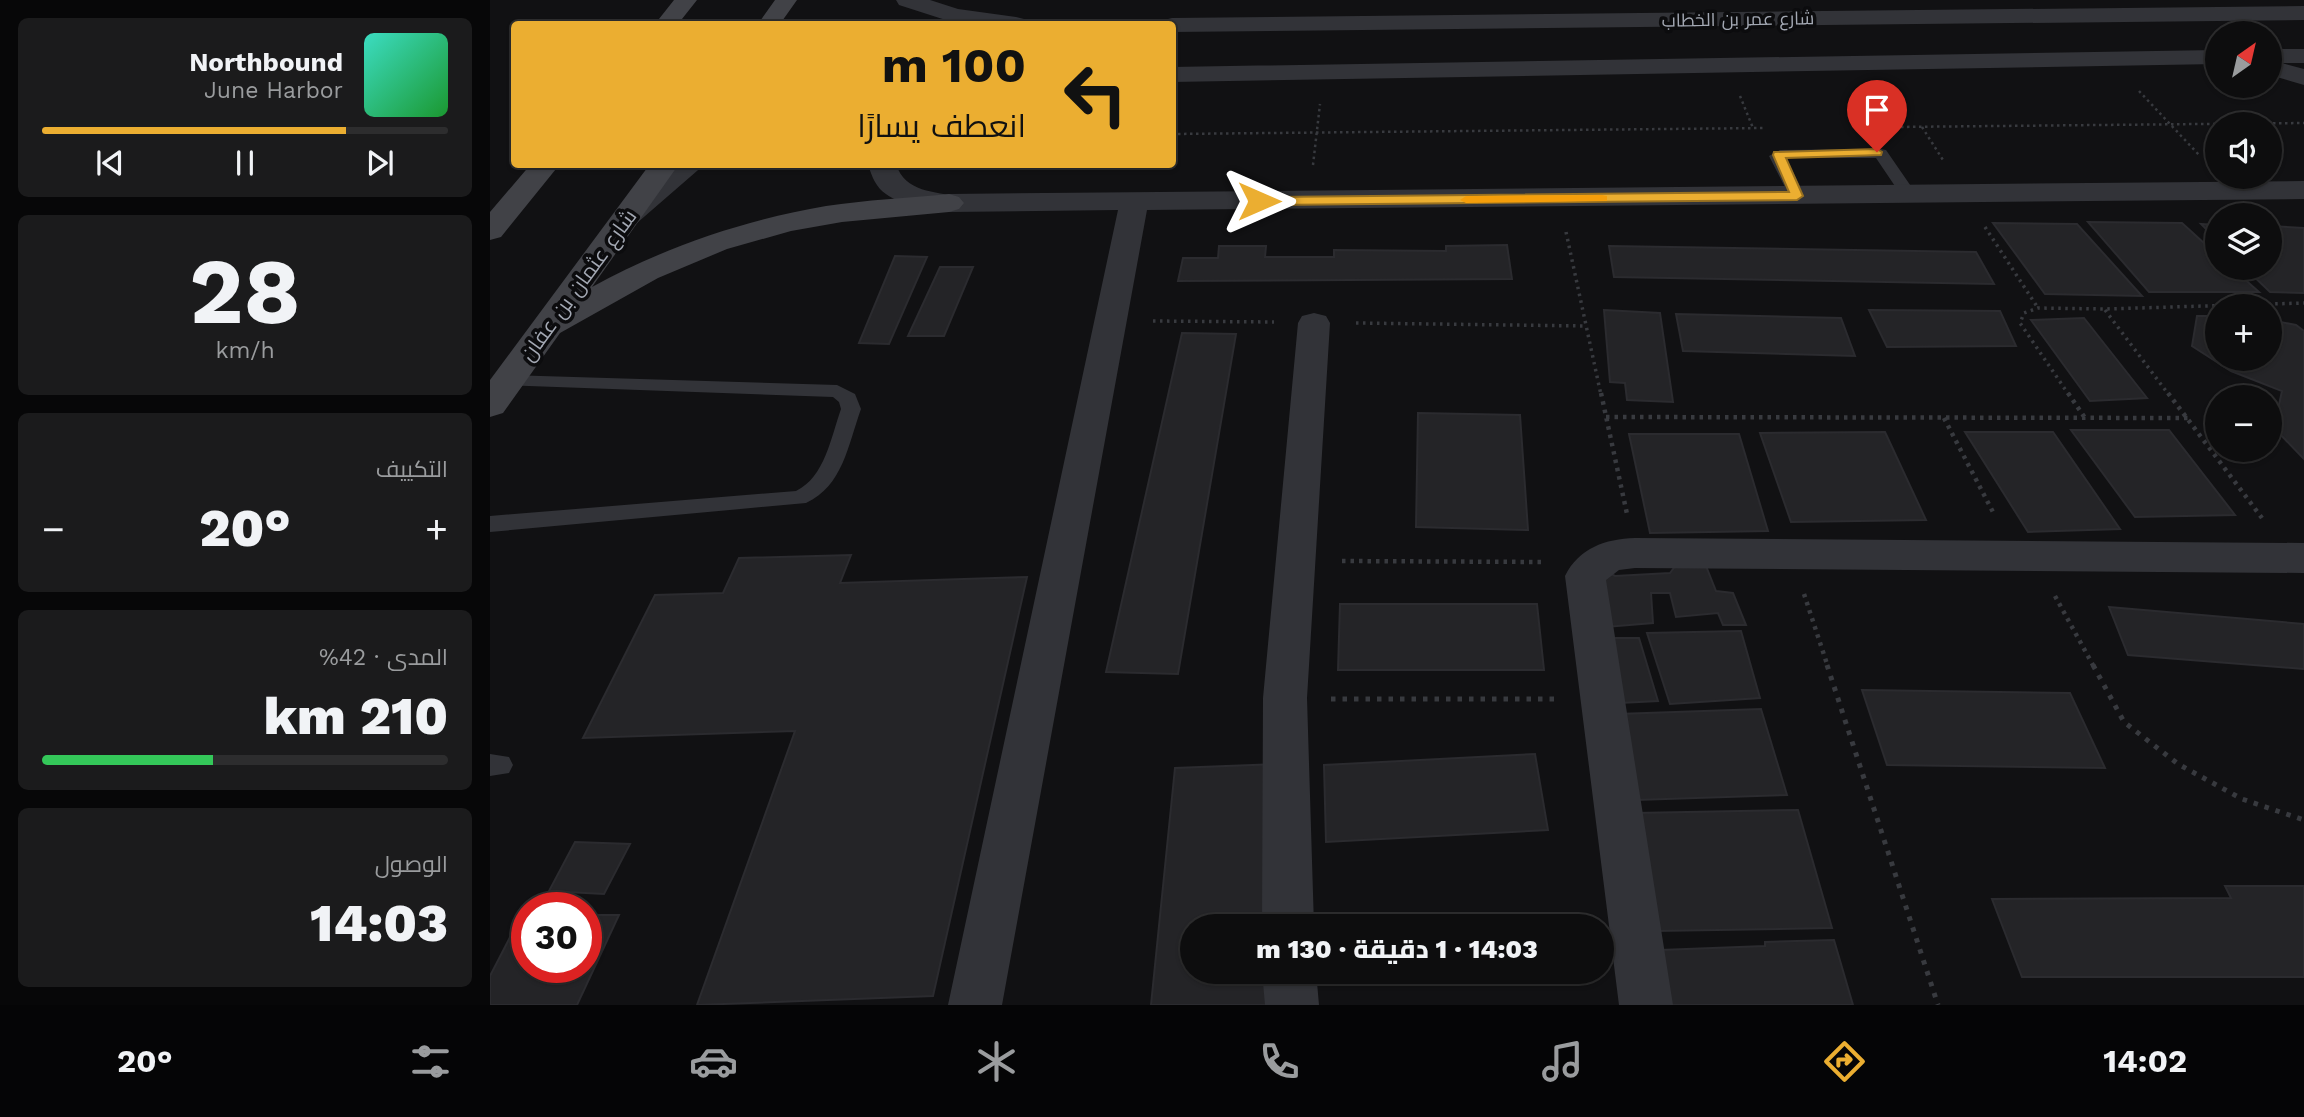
<!DOCTYPE html>
<html lang="ar">
<head>
<meta charset="utf-8">
<style>
	body { margin:0; font-family:"Work Sans",Cairo,sans-serif; background:#1b1b1c; color:#f1f3f6; direction:rtl; height:100vh; display:flex; flex-direction:column; font-size:26px; white-space:nowrap }
	* { box-sizing:border-box; margin:0 }
	p { font-size:23px; color:#9a9c9e }
	.icon { flex:none; width:38px; height:38px; fill:none; stroke:currentColor; stroke-width:2; stroke-linecap:round; stroke-linejoin:round }
	.map { position:relative; flex:1; overflow:hidden; direction:ltr }
	.drawer { display:flex; flex-direction:column; gap:18px; padding:18px; background:#070708; width:490px }
	.drawer>* { flex:none }
	.guide { position:absolute; left:21px; top:21px; width:665px; height:147px; border-radius:7px; box-shadow:0 2px 5px #0004,0 0 0 2px #2d2d2e; direction:rtl; background:#ebae31; color:#111; overflow:hidden }
	.needle { width:46px; rotate:34deg }
	.controls { position:absolute; left:1715px; top:21px; display:grid; gap:14px }
	.controls a { display:grid; place-items:center; width:77px; height:77px; border-radius:50%; background:#0d0d0e; box-shadow:0 2px 5px #0004,0 0 0 2px #2d2d2e; font-size:35px }
	.speed { position:absolute; left:21px; top:892px; display:flex; gap:14px; font-size:35px; font-weight:700; text-align:center }
	.speed>* { display:grid; place-content:center; width:91px; height:91px; border-radius:50%; background:#0d0d0e; box-shadow:0 2px 5px #0004,0 0 0 2px #2d2d2e; line-height:1 }
	.speed .limit { border:10px solid #d22; background:#fff; color:#111 }
	.pin { position:absolute; display:grid; place-items:center; width:60px; height:60px; color:#fff; margin:-72px -30px; border-radius:50% 50% 50% 0; rotate:-45deg; box-shadow:0 0 7px #0007 }
	.pin .icon { rotate:45deg }
	.me { position:absolute; width:77px; margin:-38px; rotate:90deg; stroke-linejoin:round; filter:drop-shadow(0 0 5px #0008) }
	.turn { display:flex; align-items:center; gap:24px; height:147px; padding:0 35px; font-size:32px }
	.turn .icon { width:91px; height:91px; stroke-width:2.5 }
	.turn b { display:block; font-size:49px; line-height:60px }
	.big { font-size:52px; font-weight:800; line-height:1.1 }
	.drawer .tile { flex:1; display:flex; flex-direction:column; justify-content:center; gap:10px; min-width:0; padding:0 24px; border-radius:10px; background:#1b1b1c }
	.drawer .dial { align-items:center; gap:0 }
	.dial b { font-size:91px; line-height:1 }
	.song { display:flex; align-items:center; gap:21px }
	.cover { width:84px; height:84px; border-radius:10px; background:linear-gradient(135deg,hsl(170 70% 55%),hsl(130 70% 35%)) }
	.played { height:7px; border-radius:4px; background:linear-gradient(90deg,#ebae31 75%,#2d2d2e 75%) }
	.keys { display:flex; justify-content:space-around; direction:ltr }
	.heat { display:flex; justify-content:space-between; align-items:center; font-size:38px; direction:ltr }
	.charge { height:10px; border-radius:5px; background:linear-gradient(90deg,#34c759 42%,#2d2d2e 0) }
	.trip { position:absolute; left:690px; top:914px; width:434px; height:70px; border-radius:35px; background:#0d0d0e; box-shadow:0 2px 5px #0004,0 0 0 2px #2d2d2e; font-weight:800; line-height:70px; text-align:center; direction:rtl }
	.tabs { display:flex; height:112px; justify-content:space-around; align-items:center; background:#050506; color:#9a9c9e }
	.tabs .icon { width:49px; height:49px }
	.tabs .current { color:#ebae31 }
	.tabs b { font-size:32px; color:#f1f3f6 }
	main { display:flex; flex:1; min-height:0 }
	.map>svg:first-child { display:block }
</style>
</head>
<body>
<main>
<div class="map">
<svg width="1814" height="1005" viewBox="0 0 1814 1005">
	<rect width="100%" height="100%" fill="#111113"/>
	<!-- building -->
	<path fill="#242427" stroke="#2b2b2f" stroke-width="2" d="M 1598,222 L 1692,223 L 1727,255 L 1727,268 L 1742,268 L 1769,292 L 1659,292 Z
		M 1503,223 L 1587,224 L 1652,296 L 1555,294 Z
		M 1711,224 L 1727,225 L 1727,240 Z
		M 1780,226 L 1814,228 L 1814,293 L 1780,292 L 1755,268 L 1780,268 Z
		M 1017,245 L 1022,279 L 688,281 L 693,258 L 728,258 L 729,246 L 776,246 L 775,257 L 844,257 L 844,250 L 956,251 L 956,246 Z
		M 1119,246 L 1486,252 L 1504,284 L 1124,277 Z
		M 405,256 L 437,257 L 399,344 L 369,343 Z
		M 450,267 L 483,267 L 454,336 L 418,336 Z
		M 1114,310 L 1170,313 L 1183,402 L 1137,400 L 1135,383 L 1120,382 Z
		M 1379,310 L 1510,311 L 1526,346 L 1397,347 Z
		M 1186,314 L 1351,318 L 1365,356 L 1193,351 Z
		M 1707,316 L 1727,316 L 1727,359 L 1780,359 L 1780,320 L 1806,325 L 1814,331 L 1814,459 L 1784,428 L 1792,391 L 1741,371 L 1702,346 Z
		M 1594,318 L 1657,398 L 1600,401 L 1541,320 Z
		M 692,333 L 746,334 L 688,674 L 616,672 Z
		M 928,413 L 1030,415 L 1038,530 L 926,527 Z
		M 1581,430 L 1679,430 L 1745,515 L 1645,517 Z
		M 1395,432 L 1436,520 L 1301,522 L 1270,433 Z
		M 1475,432 L 1563,432 L 1630,529 L 1538,532 Z
		M 1139,434 L 1249,434 L 1278,531 L 1160,533 Z
		M 361,555 L 350,583 L 537,577 L 443,996 L 207,1005 L 305,731 L 93,738 L 165,595 L 233,593 L 249,558 Z
		M 1189,561 L 1214,561 L 1226,591 L 1243,593 L 1256,625 L 1233,625 L 1228,613 L 1186,617 L 1180,593 L 1161,593 L 1163,623 L 1116,627 L 1113,570 L 1125,576 L 1180,573 Z
		M 850,604 L 1047,604 L 1054,670 L 848,670 Z
		M 1619,607 L 1814,624 L 1814,669 L 1638,655 Z
		M 1251,631 L 1270,698 L 1180,704 L 1157,633 Z
		M 1114,638 L 1149,638 L 1168,701 L 1130,703 Z
		M 1372,690 L 1580,693 L 1615,768 L 1397,765 Z
		M 1271,709 L 1297,795 L 1146,800 L 1128,714 Z
		M 1045,754 L 1058,830 L 836,842 L 834,765 Z
		M 787,764 L 781,926 L 702,926 L 702,971 L 780,971 L 778,1005 L 661,1005 L 685,768 Z
		M 1308,810 L 1342,928 L 1165,931 L 1145,813 Z
		M 85,842 L 140,844 L 114,894 L 59,891 Z
		M 1735,886 L 1814,886 L 1814,977 L 1532,977 L 1502,899 L 1741,898 Z
		M 96,915 L 129,915 L 87,1005 L 0,1005 L 0,976 L 31,916 L 37,916 L 37,968 L 96,968 Z
		M 1344,940 L 1363,1005 L 1181,1005 L 1171,950 L 1275,946 L 1275,942 Z"/>
	<g fill="none" stroke-linecap="round" stroke-linejoin="round">
		<!-- path-far3 -->
		<path stroke="#383a3f" stroke-width="2.5" stroke-dasharray="2.5 3.5" stroke-linecap="butt" d="M 1649,91 L 1710,156
			M 1250,96 L 1263,128
			M 1405,127 L 1814,123
			M 1432,127 L 1453,160
			M 682,134 L 1274,128
			M 823,165 L 830,104"/>
		<!-- path-far2 -->
		<path stroke="#383a3f" stroke-width="3.5" stroke-dasharray="2.5 4.5" stroke-linecap="butt" d="M 1495,227 L 1548,308
			M 1076,232 L 1111,395
			M 1615,310 L 1679,395
			M 663,321 L 784,322
			M 866,323 L 1097,326
			M 1579,395 L 1530,323 L 1534,313 L 1548,308 L 1615,309 L 1814,303"/>
		<!-- path-far1 -->
		<path stroke="#383a3f" stroke-width="4.5" stroke-dasharray="3.5 5" stroke-linecap="butt" d="M 1111,393 L 1137,514
			M 1578,393 L 1595,418
			M 1678,393 L 1772,518
			M 1116,417 L 1698,418
			M 1454,418 L 1505,516
			M 852,561 L 1053,562
			M 1314,594 L 1338,667
			M 1565,596 L 1604,667"/>
		<!-- path -->
		<path stroke="#383a3f" stroke-width="5" stroke-dasharray="4.5 7" stroke-linecap="butt" d="M 1337,665 L 1448,1005
			M 1603,665 L 1634,722 L 1688,764 L 1752,799 L 1814,820
			M 841,699 L 1067,699"/>
		<!-- service -->
		<path fill="#323338" fill-rule="evenodd" d="M 1391,149 L 1396,150 L 1427,195 L 1425,198 L 1413,198 L 1386,158 L 1296,158 L 1315,196 L 1307,201 L 1301,199 L 1279,156 L 1290,150 Z
			M 18,375 L 347,385 L 365,394 L 371,409 C 358,445 353,486 316,503 L 0,532 L 0,516 L 306,491 C 335,477 341,437 351,409 L 349,402 L 343,397 L 11,385 L 9,381 L 11,377 Z
			M 0,754 L 19,757 L 23,765 L 19,773 L 0,776 Z"/>
		<!-- minor -->
		<path fill="#323338" fill-rule="evenodd" d="M 1780,60 L 1814,69 L 1814,85 L 1780,75 Z
			M 1814,181 L 1814,199 L 657,210 L 512,1005 L 458,1005 L 628,210 L 459,212 L 449,209 L 444,203 L 449,197 L 459,194 Z
			M 824,313 L 836,316 L 840,323 L 817,698 L 824,926 L 772,926 L 773,698 L 808,323 L 812,316 Z
			M 1145,538 L 1814,543 L 1814,573 L 1145,568 L 1129,570 L 1116,580 L 1183,1005 L 1129,1005 L 1075,576 C 1089,548 1115,539 1145,538 Z
			M 772,971 L 826,971 L 829,1005 L 775,1005 Z"/>
		<!-- tertiary -->
		<path fill="#323338" fill-rule="evenodd" d="M 406,0 L 440,0 L 468,9 L 526,17 L 534,19 L 538,24 L 465,23 L 409,5 Z
			M 1814,6 L 1814,20 L 682,32 L 682,24 L 671,24 L 674,20 L 682,18 Z
			M 1780,49 L 1814,49 L 1814,63 L 1780,63 Z
			M 1727,50 L 1727,64 L 682,82 L 682,67 Z
			M 183,164 L 215,164 L 147,223 L 137,226 L 127,223 L 122,217 L 127,211 Z
			M 378,164 L 406,164 C 415,193 445,191 469,197 L 474,203 L 469,209 C 448,214 406,206 390,189 C 384,182 381,174 378,164 Z"/>
		<!-- secondary -->
		<path fill="#414247" fill-rule="evenodd" d="M 184,0 L 207,0 L 188,24 L 165,24 Z
			M 285,0 L 307,0 L 290,24 L 268,24 Z
			M 41,164 L 70,164 L 11,237 L 0,240 L 0,212 Z
			M 160,164 L 189,164 L 102,287 C 175,247 254,220 336,206 C 376,200 418,198 459,194 L 469,197 L 474,203 L 469,209 L 459,212 L 352,222 L 301,231 L 237,249 L 168,278 L 70,333 L 13,413 L 0,417 L 0,380 Z"/>
	</g>
	<!-- route -->
	<path fill="#ebae31" stroke="#997120" stroke-width="2" d="M 1387,149 L 1392,152 L 1391,155 L 1296,158 L 1313,196 L 1307,200 L 769,205 L 763,201 L 769,197 L 1299,192 L 1283,155 L 1284,152 Z"/>
	<!-- slow -->
	<path fill="#f59e0b" d="M 1112,195 L 1117,196 L 1117,201 L 976,203 L 970,200 L 976,196 Z"/>
	<g text-anchor="middle" dominant-baseline="central" stroke-width="7" stroke-linejoin="round" paint-order="stroke">
		<!-- far-street labels -->
		<g font-size="18" fill="#a3a8b3" stroke="#0c0c0e">
			<text transform="translate(1248 19) rotate(-1)">شارع عمر بن الخطاب</text>
		</g>
		<!-- street labels -->
		<g font-size="21" fill="#a3a8b3" stroke="#0c0c0e">
			<text transform="translate(88 285) rotate(-54)">شارع عثمان بن عفان</text>
		</g>
	</g>
</svg>
<div class="controls">
<a><svg class="needle" viewBox="-14 -14 28 28"><path d="M0-13l5 13h-10z" fill="#e53935"/><path d="M0 13l5-13h-10z" fill="#9a9c9e"/></svg></a>
<a><svg class="icon" aria-label="sound" viewBox="0 0 24 24"><path d="M4 9h4l5-4v14l-5-4H4zM17 9q2 3 0 6"/></svg></a>
<a><svg class="icon" aria-label="layers" viewBox="0 0 24 24"><path d="M12 4l9 5-9 5-9-5zM3 14l9 5 9-5"/></svg></a>
<a>+</a>
<a>−</a>
</div>
<div class="speed"><div class="limit">30</div></div>
<div class="pin" style="left:1387px;top:152px;background:#d93025"><svg class="icon" aria-label="arrive" viewBox="0 0 24 24"><path d="M6 21V4h12l-3 4 3 4H6"/></svg></div>
<svg class="me" style="left:769px;top:201px" viewBox="-20 -20 40 40"><path d="M0-17L14 15 0 8-14 15z" fill="#ebae31" stroke="#fff" stroke-width="4"/></svg>
<div class="trip">14:03 · 1 دقيقة · 130 m</div>
<div class="guide">
<div class="turn"><svg class="icon" aria-label="left" viewBox="0 0 24 24"><path d="M17 20v-9H6M10 6l-5 5 5 5"/></svg><div><b>100 m</b>انعطف يسارًا</div></div>
</div>
</div>
<section class="drawer">
<div class="tile">
<div class="song"><i class="cover"></i><div><b>Northbound</b><p>June Harbor</p></div></div>
<div class="played"></div>
<div class="keys"><svg class="icon" aria-label="previous" viewBox="0 0 24 24"><path d="M18 5L8 12l10 7zM5 5v14"/></svg><svg class="icon" aria-label="pause" viewBox="0 0 24 24"><path d="M8 5v14M16 5v14"/></svg><svg class="icon" aria-label="next" viewBox="0 0 24 24"><path d="M6 5l10 7-10 7zM19 5v14"/></svg></div>
</div>
<div class="tile dial"><b>28</b><p>km/h</p></div>
<div class="tile"><p>التكييف</p>
<div class="heat"><a>−</a><b class="big">20°</b><a>+</a></div>
</div>
<div class="tile"><p>المدى · 42%</p><b class="big">210 km</b><div class="charge"></div></div>
<div class="tile"><p>الوصول</p><b class="big">14:03</b></div>
</section>
</main>
<nav class="tabs">
<b>14:02</b>
<svg class="icon current" aria-label="directions" viewBox="0 0 24 24"><path d="M12 3l9 9-9 9-9-9zM9 14v-3h6M13 9l2 2-2 2"/></svg>
<svg class="icon" aria-label="music" viewBox="0 0 24 24"><path d="M9 18V5l10-2v13"/><circle cx="6" cy="18" r="3"/><circle cx="16" cy="16" r="3"/></svg>
<svg class="icon" aria-label="phone" viewBox="0 0 24 24"><path d="M5 4h4l2 5-3 2q2 4 5 5l2-3 5 2v4C11 20 4 13 5 4z"/></svg>
<svg class="icon" aria-label="climate" viewBox="0 0 24 24"><path d="M12 3v18M4 7l16 10M4 17L20 7"/></svg>
<svg class="icon" aria-label="car" viewBox="0 0 24 24"><path d="M5 17H2v-5l4-1 3-4h7l3 4 3 1v5h-3M9 17h6M6 11h13"/><circle cx="7" cy="17" r="2"/><circle cx="17" cy="17" r="2"/></svg>
<svg class="icon" aria-label="filters" viewBox="0 0 24 24"><path d="M4 7h16M4 17h16"/><circle cx="9" cy="7" r="2"/><circle cx="15" cy="17" r="2"/></svg>
<b>20°</b>
</nav>
</body>
</html>
